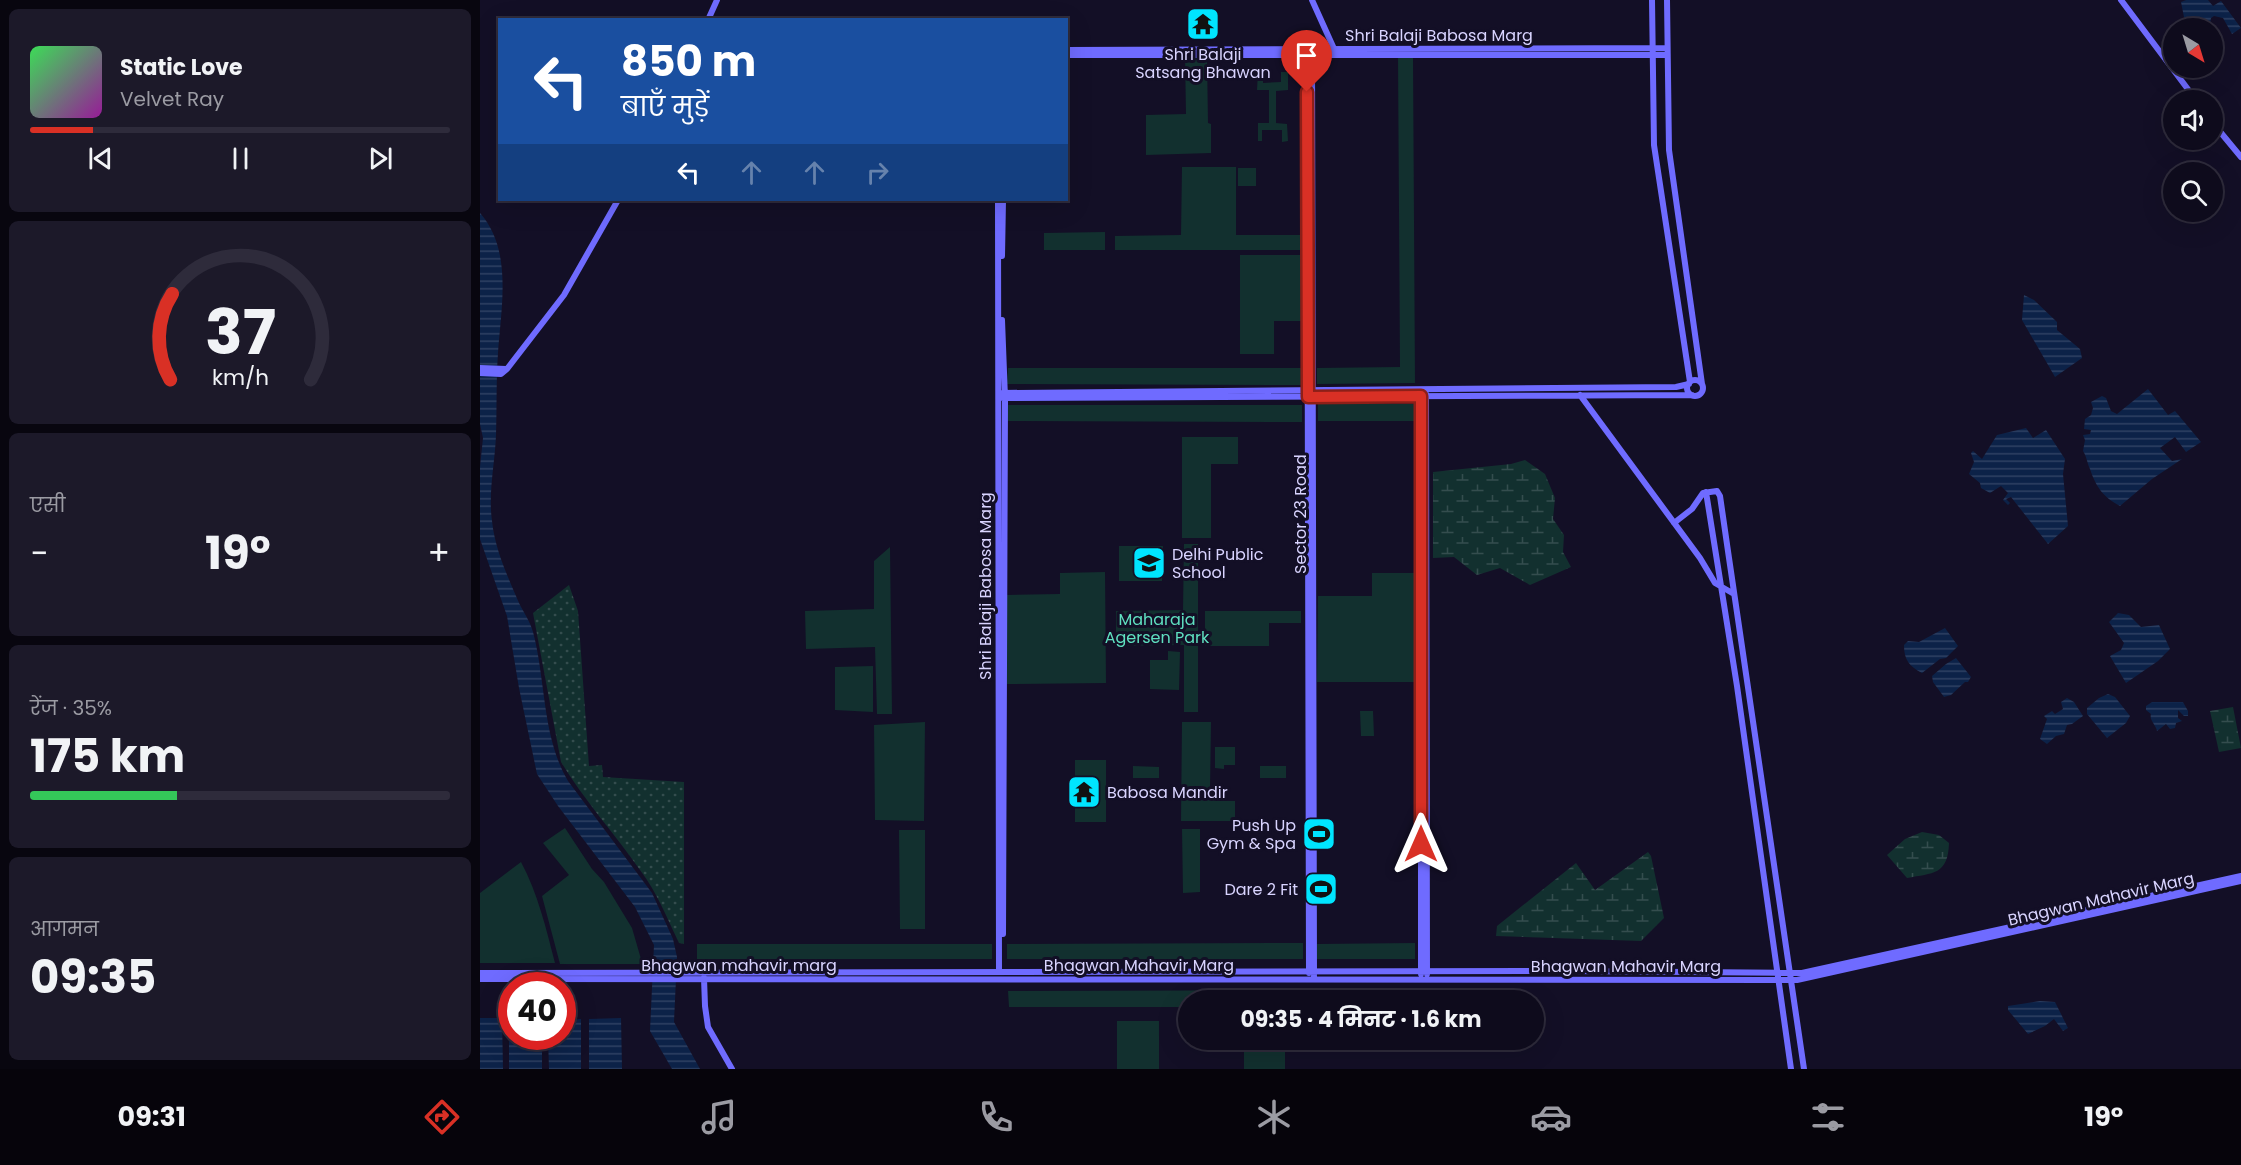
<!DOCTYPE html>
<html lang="hi">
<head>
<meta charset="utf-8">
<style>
	body { margin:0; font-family:Poppins,"Noto Sans Devanagari",sans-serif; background:#1c1929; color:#f1f3f6; height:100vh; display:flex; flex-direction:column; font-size:22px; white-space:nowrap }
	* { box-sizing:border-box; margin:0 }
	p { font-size:20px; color:#9b9ba3 }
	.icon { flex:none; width:33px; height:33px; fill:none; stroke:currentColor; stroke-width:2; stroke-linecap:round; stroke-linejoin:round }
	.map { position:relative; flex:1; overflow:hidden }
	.details { display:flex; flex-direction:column; gap:9px; padding:9px; background:#08060f; width:480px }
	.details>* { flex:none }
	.top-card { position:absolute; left:18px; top:18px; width:570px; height:183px; border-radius:0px; box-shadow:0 6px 24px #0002,0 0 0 2px #2e2b3b; background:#1a4fa0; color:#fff; overflow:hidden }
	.needle { width:39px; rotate:142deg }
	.buttons { position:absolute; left:1683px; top:18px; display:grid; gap:12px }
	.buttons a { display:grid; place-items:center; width:60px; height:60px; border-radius:50%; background:#0e0b1c; box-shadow:0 6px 24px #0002,0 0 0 2px #2e2b3b; font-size:30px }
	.speed { position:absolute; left:18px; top:972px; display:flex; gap:12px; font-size:30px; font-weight:700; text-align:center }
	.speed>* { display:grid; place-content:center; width:78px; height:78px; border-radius:50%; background:#0e0b1c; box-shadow:0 6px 24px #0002,0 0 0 2px #2e2b3b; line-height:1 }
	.speed .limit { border:9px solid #d22; background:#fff; color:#111 }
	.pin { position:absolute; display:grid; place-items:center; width:51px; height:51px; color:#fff; margin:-62px -26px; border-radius:50% 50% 50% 0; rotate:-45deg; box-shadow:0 0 6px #0007 }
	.pin .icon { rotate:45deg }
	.me { position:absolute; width:66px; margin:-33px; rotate:0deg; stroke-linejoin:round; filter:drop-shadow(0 0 4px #0008) }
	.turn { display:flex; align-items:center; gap:21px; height:126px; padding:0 24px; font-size:27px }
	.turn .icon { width:78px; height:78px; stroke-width:2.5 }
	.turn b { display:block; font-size:42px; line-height:51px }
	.lanes { display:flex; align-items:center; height:57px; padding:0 24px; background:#0003; justify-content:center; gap:30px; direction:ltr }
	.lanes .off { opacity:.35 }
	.big { font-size:45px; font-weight:700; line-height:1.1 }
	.details .tile { flex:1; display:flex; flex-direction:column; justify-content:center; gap:9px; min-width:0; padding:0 21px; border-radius:9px; background:#1c1929 }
	.details .dial { align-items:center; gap:0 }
	.dial svg { height:156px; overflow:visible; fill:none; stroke:#2e2b3b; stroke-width:7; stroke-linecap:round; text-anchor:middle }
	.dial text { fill:#f1f3f6; stroke:none }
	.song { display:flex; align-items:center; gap:18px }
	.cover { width:72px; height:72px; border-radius:9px; background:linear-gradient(135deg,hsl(130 70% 55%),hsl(300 70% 35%)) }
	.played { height:6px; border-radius:3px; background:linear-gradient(90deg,#d93025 15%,#2e2b3b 15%) }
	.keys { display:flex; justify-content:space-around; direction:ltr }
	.heat { display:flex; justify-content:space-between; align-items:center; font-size:33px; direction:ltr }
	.charge { height:9px; border-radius:4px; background:linear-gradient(90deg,#34c759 35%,#2e2b3b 0) }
	.trip { position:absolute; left:698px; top:990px; width:366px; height:60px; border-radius:30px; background:#0e0b1c; box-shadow:0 6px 24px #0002,0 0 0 2px #2e2b3b; font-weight:700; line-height:60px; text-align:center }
	.menu { display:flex; height:96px; justify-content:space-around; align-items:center; background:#06040b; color:#9b9ba3 }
	.menu .icon { width:42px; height:42px }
	.menu .selected { color:#d93025 }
	.menu b { font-size:27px; color:#f1f3f6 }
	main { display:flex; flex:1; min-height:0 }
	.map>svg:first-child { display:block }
</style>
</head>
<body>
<main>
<section class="details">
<div class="tile">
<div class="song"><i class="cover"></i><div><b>Static Love</b><p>Velvet Ray</p></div></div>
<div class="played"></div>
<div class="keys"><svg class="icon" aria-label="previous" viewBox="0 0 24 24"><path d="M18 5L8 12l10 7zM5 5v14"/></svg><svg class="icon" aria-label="pause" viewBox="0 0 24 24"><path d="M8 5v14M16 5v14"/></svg><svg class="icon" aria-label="next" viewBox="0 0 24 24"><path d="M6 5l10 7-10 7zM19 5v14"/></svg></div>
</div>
<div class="tile dial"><svg viewBox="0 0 100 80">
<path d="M14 69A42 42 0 1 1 86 69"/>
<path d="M14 69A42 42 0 0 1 15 25" stroke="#d93025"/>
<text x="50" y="56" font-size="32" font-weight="700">37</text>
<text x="50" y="72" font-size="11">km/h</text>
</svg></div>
<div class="tile"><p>एसी</p>
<div class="heat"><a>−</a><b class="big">19°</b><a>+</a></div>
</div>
<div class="tile"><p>रेंज · 35%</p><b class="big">175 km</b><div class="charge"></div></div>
<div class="tile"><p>आगमन</p><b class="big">09:35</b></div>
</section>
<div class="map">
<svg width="1761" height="1069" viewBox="0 0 1761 1069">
	<defs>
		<pattern id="grass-dots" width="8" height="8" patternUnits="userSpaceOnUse" patternTransform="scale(1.5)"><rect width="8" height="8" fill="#12302f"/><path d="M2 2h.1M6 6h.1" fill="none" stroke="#344d4e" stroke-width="1.8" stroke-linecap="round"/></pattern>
		<pattern id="wetland-marsh" width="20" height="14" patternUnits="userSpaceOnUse" patternTransform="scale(1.5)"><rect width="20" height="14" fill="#12302f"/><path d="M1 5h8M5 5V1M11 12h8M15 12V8" fill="none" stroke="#344d4e"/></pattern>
		<pattern id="water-rules" width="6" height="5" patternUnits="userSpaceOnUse" patternTransform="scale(1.5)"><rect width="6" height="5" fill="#0c2248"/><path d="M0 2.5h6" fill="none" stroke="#2f4163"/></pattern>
	</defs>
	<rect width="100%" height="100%" fill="#130f26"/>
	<!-- grass -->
	<path fill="url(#grass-dots)" d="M 89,585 L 98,611 L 109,766 L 122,765 L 123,777 L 204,782 L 204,944 L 199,943 C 187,918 177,892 160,870 C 134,833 104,800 81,762 L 53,613 Z"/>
	<!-- wetland -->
	<path fill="url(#wetland-marsh)" d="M 1045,460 L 1065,474 L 1075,498 L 1073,519 L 1084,535 L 1083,552 L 1091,567 L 1050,585 L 1020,568 L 997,575 L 974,557 L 953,558 L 953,472 L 1031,464 Z
		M 1753,707 L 1761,748 L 1739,752 L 1730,711 Z
		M 1442,832 L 1459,835 L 1469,843 C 1468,875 1453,873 1427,878 L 1407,855 L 1425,839 Z
		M 1168,852 L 1171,856 L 1184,918 L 1161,941 L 1016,936 L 1017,926 L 1096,863 L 1115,890 Z"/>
	<!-- park -->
	<path fill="#12302f" d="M 918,56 L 933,56 L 935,383 L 837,384 L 837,368 L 920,367 Z
		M 705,57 L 727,57 L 728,123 L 731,124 L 731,153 L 666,155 L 666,115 L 706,114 Z
		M 778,72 L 783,73 L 783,83 L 801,82 L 801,72 L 808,72 L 808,90 L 796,91 L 796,123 L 807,124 L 808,141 L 802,142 L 802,130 L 782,130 L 782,141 L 778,141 L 778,123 L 789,123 L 789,90 L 777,90 Z
		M 702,167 L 756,167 L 756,235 L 823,235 L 823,250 L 635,250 L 635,236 L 701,235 Z
		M 758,168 L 776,168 L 776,186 L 758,186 Z
		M 625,232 L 625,250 L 564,250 L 564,233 Z
		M 760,255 L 822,255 L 822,321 L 794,321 L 794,354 L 760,354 Z
		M 528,368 L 823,368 L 823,385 L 527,384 Z
		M 838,404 L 935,404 L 935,421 L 838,421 Z
		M 527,405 L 822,405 L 822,422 L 527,421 Z
		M 702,437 L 758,437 L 758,464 L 731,464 L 731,538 L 702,538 Z
		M 704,544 L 718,544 L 718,712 L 704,712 L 704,645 L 636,646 L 636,611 L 703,610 Z
		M 639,546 L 683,546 L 682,581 L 639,581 Z
		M 410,547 L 412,714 L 397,714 L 395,647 L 326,649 L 325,611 L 394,609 L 394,561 Z
		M 625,572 L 626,683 L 527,684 L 527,595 L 580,594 L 580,573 Z
		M 892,573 L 935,573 L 934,682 L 837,682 L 838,596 L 892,596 Z
		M 725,611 L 821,611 L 821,623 L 789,623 L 789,646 L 725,646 Z
		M 688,651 L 700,652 L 699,690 L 670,689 L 670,660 L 688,660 Z
		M 393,666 L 393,712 L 355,710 L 355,667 Z
		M 880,711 L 893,711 L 894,736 L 881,736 Z
		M 445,722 L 444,821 L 395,820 L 394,725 Z
		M 702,722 L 731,722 L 730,791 L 739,792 L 739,801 L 755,801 L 755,821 L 701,821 Z
		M 735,747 L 755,747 L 755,765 L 744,765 L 744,769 L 735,768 Z
		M 595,760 L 626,760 L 626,822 L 595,822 Z
		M 653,766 L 679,767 L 679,778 L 653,778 Z
		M 780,766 L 806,766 L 806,778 L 780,778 Z
		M 85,828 L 112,869 L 124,882 L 152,928 L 161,959 L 160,964 L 80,964 L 62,896 L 89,875 L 63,843 Z
		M 702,829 L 720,829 L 720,892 L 703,893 Z
		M 419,830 L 445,830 L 445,929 L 420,929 Z
		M 41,862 C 58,894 66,928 75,963 L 0,963 L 0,893 Z
		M 823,943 L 823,959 L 527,959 L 527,944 Z
		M 935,943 L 935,959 L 837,959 L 837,944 Z
		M 217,944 L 512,944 L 512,959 L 217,959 Z
		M 912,990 L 912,1000 L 708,1000 L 708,1007 L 529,1007 L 528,991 Z
		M 929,991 L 998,991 L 998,1000 L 929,1000 Z
		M 637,1021 L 679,1021 L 679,1069 L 637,1069 Z
		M 764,1040 L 805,1040 L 805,1069 L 764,1069 Z"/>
	<!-- water -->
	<path fill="url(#water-rules)" d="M 1706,0 L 1728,0 L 1733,6 L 1741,1 L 1761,28 L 1752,34 L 1743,18 L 1734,16 L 1731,18 L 1730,24 L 1724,28 L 1711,28 L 1704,17 L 1701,2 Z
		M 0,213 C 33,250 21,308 18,353 C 16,381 17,408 16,435 C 15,463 8,493 12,521 C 15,550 28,577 39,603 C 44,613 50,621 53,632 C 66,681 62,737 88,781 L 172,893 L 193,939 L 197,957 L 194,1022 L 220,1069 L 192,1069 L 170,1031 L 174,945 L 155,907 L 78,806 L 57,774 L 39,688 L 27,616 L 0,539 L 0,467 L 3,438 L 0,424 Z
		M 1544,295 L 1554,300 L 1577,322 L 1577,330 L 1600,349 L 1602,358 L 1575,377 L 1542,320 Z
		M 1668,389 L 1688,415 L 1695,411 L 1721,442 L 1706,452 L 1695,437 L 1680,448 L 1692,461 L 1702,459 L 1672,479 L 1640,506 C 1623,497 1616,487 1610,469 C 1607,463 1607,457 1603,451 L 1605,440 L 1603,435 L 1610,434 L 1611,430 L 1604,429 L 1605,419 L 1611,415 L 1613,408 L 1611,402 L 1622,396 L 1626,398 L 1631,411 L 1637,414 Z
		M 1546,428 L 1553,438 L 1566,430 L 1585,459 L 1583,474 L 1588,526 L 1568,544 L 1531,497 L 1526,499 L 1530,503 L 1528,505 L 1523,500 L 1528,493 L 1521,486 L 1510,493 L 1501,488 L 1500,483 L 1489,474 L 1494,462 L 1491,453 L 1493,451 L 1502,459 L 1517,435 Z
		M 1638,613 L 1649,615 L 1661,627 L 1679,625 L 1690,649 L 1678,661 L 1646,683 L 1630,656 L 1641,650 L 1644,643 L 1629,622 Z
		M 1465,628 L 1478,646 L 1466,658 L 1460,659 L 1442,673 C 1429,666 1424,660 1424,645 L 1428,641 L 1439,642 Z
		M 1476,658 L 1491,677 L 1488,682 L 1485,682 L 1471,695 L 1464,697 L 1453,682 L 1452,676 L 1466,664 Z
		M 1628,694 L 1635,697 L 1650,716 L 1646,723 L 1627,738 L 1607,714 L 1607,708 L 1619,698 Z
		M 1587,698 L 1594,702 L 1603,716 L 1592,724 L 1587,725 L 1584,734 L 1576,736 L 1567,744 L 1560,739 L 1567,719 L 1564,716 L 1572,711 L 1575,714 L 1583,709 L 1581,702 Z
		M 1672,702 L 1703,702 L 1708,711 L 1708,716 L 1704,716 L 1698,710 L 1698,718 L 1702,721 L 1696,723 L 1695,728 L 1690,729 L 1686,724 L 1677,731 C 1676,725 1669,720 1671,714 L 1666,710 L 1666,706 Z
		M 1560,1001 L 1575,1002 L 1588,1028 L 1583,1031 L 1574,1019 L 1565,1026 L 1548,1034 L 1528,1010 L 1528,1006 Z
		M 0,1018 L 22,1018 L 23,1069 L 0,1069 Z
		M 141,1018 L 142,1069 L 109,1069 L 109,1019 Z
		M 29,1019 L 31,1019 L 32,1036 L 62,1037 L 62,1069 L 29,1069 Z
		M 101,1019 L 101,1069 L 69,1069 L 68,1037 L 82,1036 L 83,1020 Z"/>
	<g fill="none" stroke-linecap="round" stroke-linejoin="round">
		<!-- secondary -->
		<path stroke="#6f6bff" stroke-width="6" d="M 832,0 L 855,51
			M 1172,0 L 1174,145 L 1210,382
			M 1187,0 L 1189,150 L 1222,384
			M 1641,0 L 1716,100
			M 228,20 L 237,0
			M 586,50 L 1187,48
			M 827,50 L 829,973
			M 832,50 L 834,975
			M 586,55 L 1187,55
			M 1732,122 L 1761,157
			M 518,200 L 519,972
			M 522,256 L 523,200
			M 522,320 L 525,398 L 523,934
			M 0,368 L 26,369
			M 0,373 L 21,374 L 27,369 L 84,295 L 138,200
			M1207 388a8 8 0 1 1 16 0a8 8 0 1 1-16 0Z
			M 522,393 L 1196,387 L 1209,384
			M 946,394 L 947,974
			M 1100,395 L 1220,558 L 1235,583 L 1254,594
			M 523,398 L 1212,395
			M 1226,492 L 1257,686 L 1311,1069
			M 1194,523 L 1212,509 L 1223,493 L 1237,491 L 1240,496 L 1249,558 L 1324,1069
			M 0,973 L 1087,971 L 1322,973 L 1761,876
			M 941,974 L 941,394
			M 224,978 L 225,1006 L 228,1027 L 252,1069
			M 0,979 L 1317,980 L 1761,881"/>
	</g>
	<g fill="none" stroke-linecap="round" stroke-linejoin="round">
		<!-- route casing -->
		<g stroke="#8d1f18" stroke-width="15">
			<path id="route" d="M 827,92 L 828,397 L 941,396 L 941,844"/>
		</g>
		<!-- route -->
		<use href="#route" stroke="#d93025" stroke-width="10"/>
	</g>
	<!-- icons -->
	<defs>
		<g id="temple-square" transform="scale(1.725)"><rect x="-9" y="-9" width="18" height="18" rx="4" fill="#00e5ff" stroke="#130f26"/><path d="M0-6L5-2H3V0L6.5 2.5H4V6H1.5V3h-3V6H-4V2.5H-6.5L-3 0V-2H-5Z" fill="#111"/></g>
		<g id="school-square" transform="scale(1.725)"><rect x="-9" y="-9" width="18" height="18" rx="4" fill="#00e5ff" stroke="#130f26"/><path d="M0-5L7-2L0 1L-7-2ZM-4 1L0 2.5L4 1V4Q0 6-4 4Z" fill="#111"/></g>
		<g id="stadium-square" transform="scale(1.725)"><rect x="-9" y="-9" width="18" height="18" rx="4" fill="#00e5ff" stroke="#130f26"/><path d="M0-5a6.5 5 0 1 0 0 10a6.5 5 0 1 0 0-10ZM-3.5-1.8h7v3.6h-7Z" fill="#111"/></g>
	</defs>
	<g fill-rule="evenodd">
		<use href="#temple-square" x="723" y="24"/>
		<use href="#school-square" x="669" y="563"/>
		<use href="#temple-square" x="604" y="792"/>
		<use href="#stadium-square" x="839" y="834"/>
		<use href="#stadium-square" x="841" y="889"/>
	</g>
	<g text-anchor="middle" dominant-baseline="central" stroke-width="6" stroke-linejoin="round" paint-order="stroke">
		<!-- street labels -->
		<g font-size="16" fill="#d9d4ff" stroke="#130f26">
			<text x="959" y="35">Shri Balaji Babosa Marg</text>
			<text transform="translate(820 514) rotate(-90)">Sector 23 Road</text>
			<text transform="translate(505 586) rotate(-90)">Shri Balaji Babosa Marg</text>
			<text transform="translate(1621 899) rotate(-13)">Bhagwan Mahavir Marg</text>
			<text x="259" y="965">Bhagwan mahavir marg</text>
			<text x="659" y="965">Bhagwan Mahavir Marg</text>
			<text x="1146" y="966">Bhagwan Mahavir Marg</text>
		</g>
		<!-- poi labels -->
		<g font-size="16" fill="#d9d4ff" stroke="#130f26" text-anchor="start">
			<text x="723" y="54" text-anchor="middle">Shri Balaji<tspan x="723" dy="18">Satsang Bhawan</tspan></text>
			<text x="692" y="554">Delhi Public<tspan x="692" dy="18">School</tspan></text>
			<text x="627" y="792">Babosa Mandir</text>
			<text x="816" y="825" text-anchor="end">Push Up<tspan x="816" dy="18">Gym &amp; Spa</tspan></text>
			<text x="818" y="889" text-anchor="end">Dare 2 Fit</text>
		</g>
		<!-- park labels -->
		<g font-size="16" fill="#5fe0c0" stroke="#130f26">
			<text x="677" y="619">Maharaja<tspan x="677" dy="18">Agersen Park</tspan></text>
		</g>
	</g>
</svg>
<div class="buttons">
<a><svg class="needle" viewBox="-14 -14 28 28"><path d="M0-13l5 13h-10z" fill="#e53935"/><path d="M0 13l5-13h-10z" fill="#9b9ba3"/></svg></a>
<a><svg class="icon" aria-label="sound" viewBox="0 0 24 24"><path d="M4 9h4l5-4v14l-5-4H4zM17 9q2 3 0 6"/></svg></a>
<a><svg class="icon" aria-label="search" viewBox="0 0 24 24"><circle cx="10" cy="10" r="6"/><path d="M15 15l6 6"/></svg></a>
</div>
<div class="speed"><div class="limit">40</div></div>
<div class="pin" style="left:827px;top:92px;background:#d93025"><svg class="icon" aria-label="arrive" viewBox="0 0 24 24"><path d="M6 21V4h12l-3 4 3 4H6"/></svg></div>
<svg class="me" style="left:941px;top:844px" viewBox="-20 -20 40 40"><path d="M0-17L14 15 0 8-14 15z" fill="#d93025" stroke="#fff" stroke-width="4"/></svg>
<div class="trip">09:35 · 4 मिनट · 1.6 km</div>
<div class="top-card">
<div class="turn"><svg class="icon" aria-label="left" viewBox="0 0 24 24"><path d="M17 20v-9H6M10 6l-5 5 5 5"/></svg><div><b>850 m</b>बाएँ मुड़ें</div></div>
<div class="lanes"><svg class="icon" aria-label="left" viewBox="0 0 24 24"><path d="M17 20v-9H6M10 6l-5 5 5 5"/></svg><svg class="icon off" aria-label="ahead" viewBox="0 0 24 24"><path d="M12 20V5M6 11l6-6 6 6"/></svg><svg class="icon off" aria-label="ahead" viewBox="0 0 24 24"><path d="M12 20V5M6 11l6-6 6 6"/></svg><svg class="icon off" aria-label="right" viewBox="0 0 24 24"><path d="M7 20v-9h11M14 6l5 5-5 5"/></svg></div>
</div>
</div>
</main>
<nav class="menu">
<b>09:31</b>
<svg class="icon selected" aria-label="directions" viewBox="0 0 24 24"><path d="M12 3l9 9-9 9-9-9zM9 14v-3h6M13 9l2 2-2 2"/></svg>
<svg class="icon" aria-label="music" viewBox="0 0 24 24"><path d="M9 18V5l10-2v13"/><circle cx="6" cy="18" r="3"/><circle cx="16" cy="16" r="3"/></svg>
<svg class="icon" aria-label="phone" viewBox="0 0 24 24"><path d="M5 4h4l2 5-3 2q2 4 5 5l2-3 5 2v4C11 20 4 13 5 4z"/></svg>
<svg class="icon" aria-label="climate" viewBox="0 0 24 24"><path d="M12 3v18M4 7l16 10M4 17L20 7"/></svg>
<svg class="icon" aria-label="car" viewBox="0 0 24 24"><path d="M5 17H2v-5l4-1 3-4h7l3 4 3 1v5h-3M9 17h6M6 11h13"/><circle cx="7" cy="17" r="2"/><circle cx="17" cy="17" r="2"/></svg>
<svg class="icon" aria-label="filters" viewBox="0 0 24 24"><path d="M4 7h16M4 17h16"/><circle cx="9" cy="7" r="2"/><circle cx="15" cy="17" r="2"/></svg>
<b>19°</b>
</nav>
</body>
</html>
